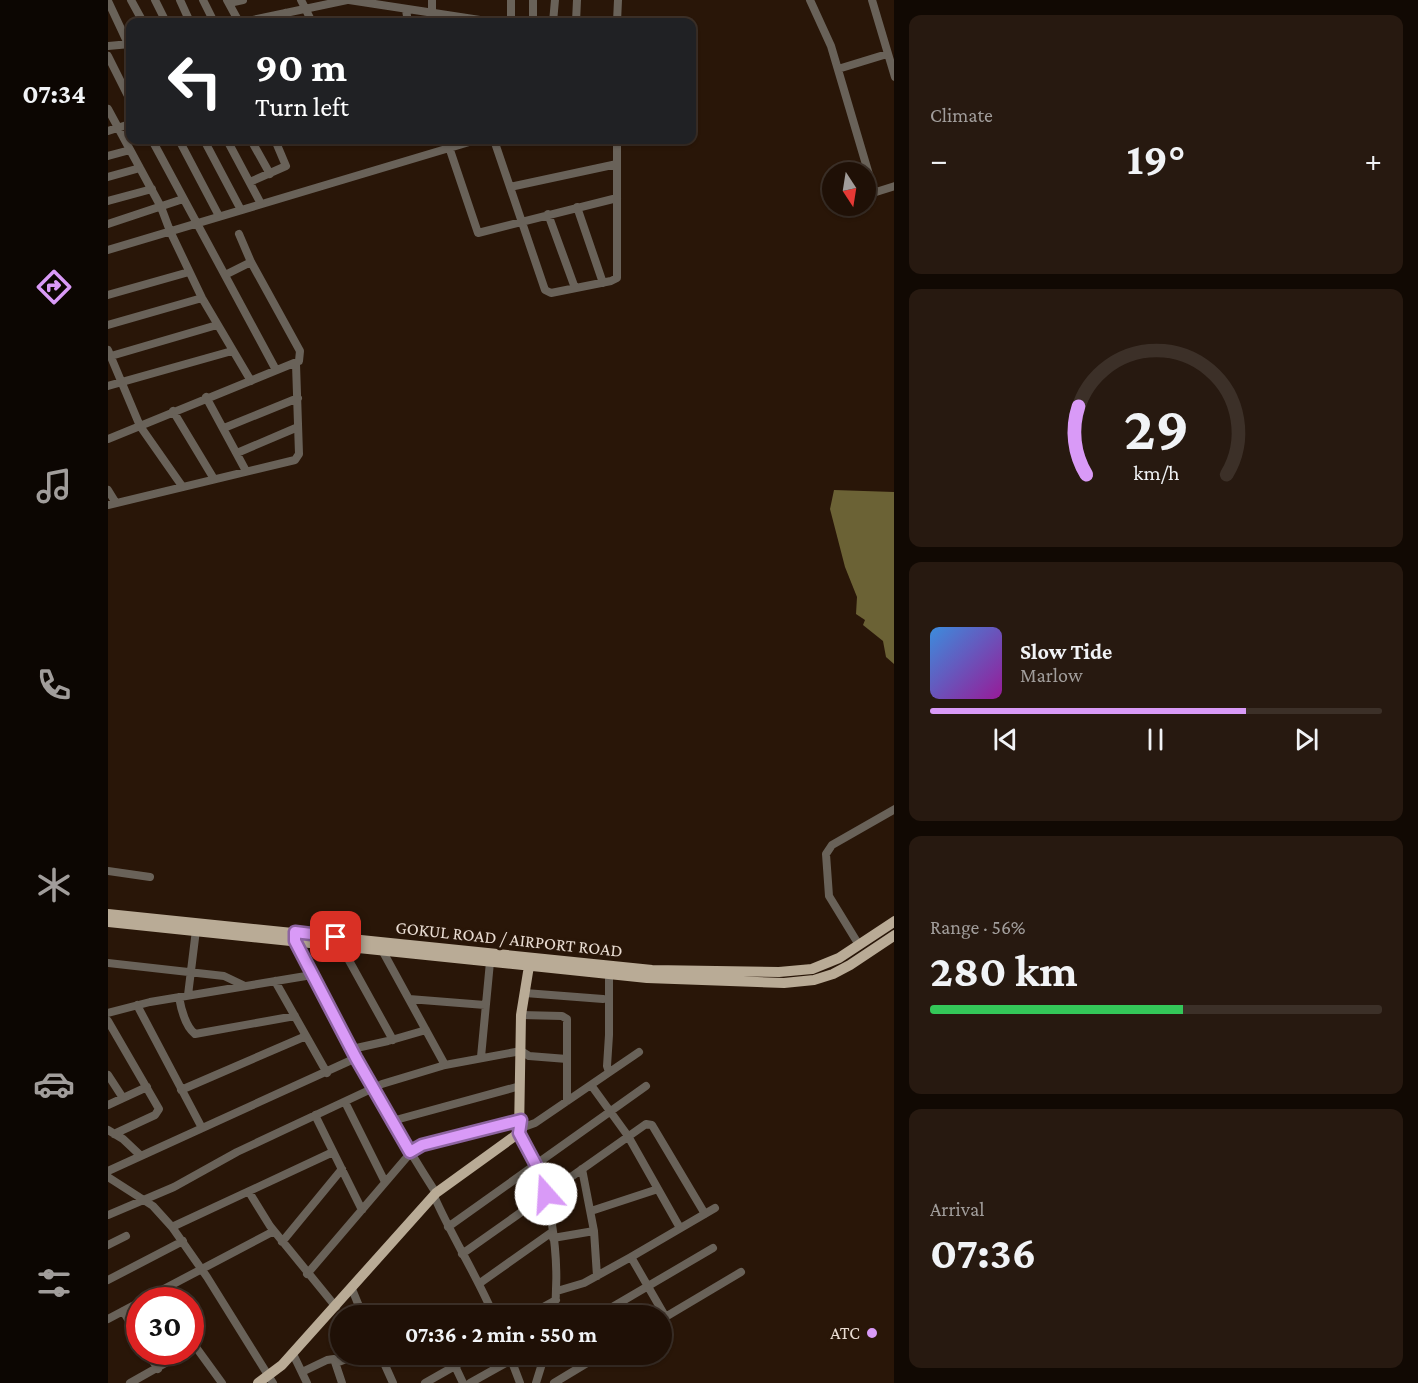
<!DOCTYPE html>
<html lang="en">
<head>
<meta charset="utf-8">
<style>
	body { margin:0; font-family:"Crimson Pro",serif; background:#271910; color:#f1f3f6; height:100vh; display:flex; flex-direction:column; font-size:22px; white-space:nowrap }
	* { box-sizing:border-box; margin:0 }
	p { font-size:20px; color:#a19d9b }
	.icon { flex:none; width:33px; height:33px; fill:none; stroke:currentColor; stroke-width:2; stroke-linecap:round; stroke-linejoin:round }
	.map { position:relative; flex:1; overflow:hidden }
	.details { display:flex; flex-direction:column; gap:15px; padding:15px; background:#110903; width:524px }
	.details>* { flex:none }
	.top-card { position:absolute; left:18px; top:18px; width:570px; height:126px; border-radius:12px; box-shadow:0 2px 4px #0004,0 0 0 2px #3c3028; background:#202124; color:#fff; overflow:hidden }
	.needle { width:39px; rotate:168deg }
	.tools { position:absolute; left:714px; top:162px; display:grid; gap:12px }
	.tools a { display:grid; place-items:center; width:54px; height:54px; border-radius:50%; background:#1f1006; box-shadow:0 2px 4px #0004,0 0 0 2px #3c3028; font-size:30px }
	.speed { position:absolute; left:18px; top:1287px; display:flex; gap:12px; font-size:30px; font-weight:700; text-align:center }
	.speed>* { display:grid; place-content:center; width:78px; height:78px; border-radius:50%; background:#1f1006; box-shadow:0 2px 4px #0004,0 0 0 2px #3c3028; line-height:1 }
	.speed .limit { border:9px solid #d22; background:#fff; color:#111 }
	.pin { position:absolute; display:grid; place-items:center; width:51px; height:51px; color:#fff; margin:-26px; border-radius:12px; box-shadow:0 3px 9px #0006 }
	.me { position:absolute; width:66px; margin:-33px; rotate:341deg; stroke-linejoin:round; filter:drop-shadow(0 0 4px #0008) }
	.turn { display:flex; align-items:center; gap:21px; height:126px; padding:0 30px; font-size:27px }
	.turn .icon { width:78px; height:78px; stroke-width:2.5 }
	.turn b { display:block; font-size:42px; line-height:51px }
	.big { font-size:45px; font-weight:700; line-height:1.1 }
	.details .card { flex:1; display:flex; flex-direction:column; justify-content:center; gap:9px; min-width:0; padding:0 21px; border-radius:12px; background:#271910 }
	.details .dial { align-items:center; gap:0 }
	.dial svg { height:156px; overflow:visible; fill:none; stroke:#3c3028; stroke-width:7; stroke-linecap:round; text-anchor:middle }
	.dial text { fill:#f1f3f6; stroke:none }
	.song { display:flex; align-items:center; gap:18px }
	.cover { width:72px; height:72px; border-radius:9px; background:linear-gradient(135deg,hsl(210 70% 55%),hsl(300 70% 35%)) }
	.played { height:6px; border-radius:3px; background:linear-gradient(90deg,#d99af7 70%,#3c3028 70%) }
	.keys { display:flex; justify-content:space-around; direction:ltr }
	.heat { display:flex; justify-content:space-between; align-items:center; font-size:33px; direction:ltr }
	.charge { height:9px; border-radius:4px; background:linear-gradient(90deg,#34c759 56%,#3c3028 0) }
	.trip { position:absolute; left:222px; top:1305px; width:342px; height:60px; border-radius:30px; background:#1f1006; box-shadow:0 2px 4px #0004,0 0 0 2px #3c3028; font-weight:700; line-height:60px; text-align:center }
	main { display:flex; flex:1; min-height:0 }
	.tabs { display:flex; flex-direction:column; width:108px; justify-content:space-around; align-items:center; background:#0c0602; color:#a19d9b }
	.tabs .icon { width:42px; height:42px }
	.tabs .on { color:#d99af7 }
	.tabs b { font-size:27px; color:#f1f3f6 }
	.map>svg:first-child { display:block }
</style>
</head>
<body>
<main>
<nav class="tabs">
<b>07:34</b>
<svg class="icon on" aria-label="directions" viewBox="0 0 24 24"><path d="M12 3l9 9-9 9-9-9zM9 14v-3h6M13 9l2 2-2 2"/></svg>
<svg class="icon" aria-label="music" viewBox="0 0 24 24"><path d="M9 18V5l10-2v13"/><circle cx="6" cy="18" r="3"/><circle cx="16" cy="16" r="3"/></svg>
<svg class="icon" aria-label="phone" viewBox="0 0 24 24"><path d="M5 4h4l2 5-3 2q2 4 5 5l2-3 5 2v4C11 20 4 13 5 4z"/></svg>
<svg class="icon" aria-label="climate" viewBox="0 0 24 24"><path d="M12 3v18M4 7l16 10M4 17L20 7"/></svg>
<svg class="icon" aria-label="car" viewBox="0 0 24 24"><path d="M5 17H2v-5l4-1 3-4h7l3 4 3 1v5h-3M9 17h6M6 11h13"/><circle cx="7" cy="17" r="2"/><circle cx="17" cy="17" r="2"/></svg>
<svg class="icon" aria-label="filters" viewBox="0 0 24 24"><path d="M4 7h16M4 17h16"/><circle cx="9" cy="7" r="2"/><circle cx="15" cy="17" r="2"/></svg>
</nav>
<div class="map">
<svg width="787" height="1383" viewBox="0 0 787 1383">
	<rect width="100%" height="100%" fill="#291608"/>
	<!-- water -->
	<path fill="#6b6235" d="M 726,490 L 786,492 L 786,664 L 778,657 L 775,641 L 755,625 L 757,620 L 748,614 L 749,597 L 737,567 L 722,509 Z"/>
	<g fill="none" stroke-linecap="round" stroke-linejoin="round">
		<!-- minor -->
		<path stroke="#696259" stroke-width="8" d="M 23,0 L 35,22
			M 47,0 L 58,22
			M 72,0 L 82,22
			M 95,0 L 106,22
			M 119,0 L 131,22
			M 193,0 L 204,22
			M 241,0 L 385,22
			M 324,0 L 324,13 L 327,22
			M 702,0 L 723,46 L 765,188 L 768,192 L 787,186
			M 764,0 L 787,77
			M 0,1 L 22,48
			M 121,3 L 135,0
			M 298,10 L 300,22
			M 177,13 L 181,22
			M 135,22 L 239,0
			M 403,22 L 403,0
			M 425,22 L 425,0
			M 445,22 L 447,0
			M 468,22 L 469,0
			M 509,22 L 510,0
			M 0,46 L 22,44
			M 0,56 L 22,100
			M 730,69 L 779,54
			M 0,109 L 53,207 L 62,231 L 94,298 L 143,381
			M 0,131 L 22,124
			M 44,140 L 168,370
			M 71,140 L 111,216
			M 96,140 L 133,210
			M 119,140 L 153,204
			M 143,140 L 162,174
			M 386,140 L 437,290 L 443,293 L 503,281 L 509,278 L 509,140
			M 341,147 L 370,233 L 509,198
			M 0,156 L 22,150
			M 0,177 L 32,168
			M 142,182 L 178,166 L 167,140
			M 402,187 L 509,164
			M 0,201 L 44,189
			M 469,207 L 495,283
			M 440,214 L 467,288
			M 0,224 L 75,199
			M 0,250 L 368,140
			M 117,275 L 143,262
			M 0,295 L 81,272
			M 0,325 L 94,298
			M 0,350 L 32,426 L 74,486
			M 3,356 L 109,325
			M 0,386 L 124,351
			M 98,397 L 138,471
			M 65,411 L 106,479
			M 116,428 L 190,398
			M 0,439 L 191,361 L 192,351 L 143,262 L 131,234
			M 129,453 L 190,427
			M 0,490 L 8,503
			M 0,505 L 187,460 L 191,454 L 188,364
			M 0,871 L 42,877
			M 187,937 L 187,941 C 230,1027 276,1112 328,1193
			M 751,945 L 721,896 L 718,854 L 724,845 L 787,809
			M 233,946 L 285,1040
			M 274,950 L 337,1065
			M 0,963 L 116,976 L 137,986
			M 501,974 L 501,1035 L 499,1066 L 501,1072
			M 167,981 L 219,1073
			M 417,993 L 495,999
			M 80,995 L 88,930
			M 71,997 C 73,1009 78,1027 87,1034 L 187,1016
			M 301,999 L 377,1005
			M 29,1005 L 94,1128
			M 0,1013 L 42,1002 L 204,975
			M 413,1015 L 454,1016 L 459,1019 L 459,1101
			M 0,1021 L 51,1109 L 47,1115 L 6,1134
			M 244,1049 L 280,1041 L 318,1030
			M 373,1057 L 382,962
			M 0,1075 L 15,1098
			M 483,1085 L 520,1136 L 572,1228
			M 73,1090 L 198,1036
			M 237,1102 L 277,1182
			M 0,1105 L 39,1087
			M 207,1115 L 254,1210
			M 284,1121 L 412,1086
			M 413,1128 L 427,1123 L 531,1052
			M 0,1130 L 15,1139 L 33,1156
			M 411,1133 C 444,1181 453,1260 446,1316
			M 474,1169 L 486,1231 L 489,1276
			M 0,1171 L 248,1058
			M 0,1177 L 45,1206 L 64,1227 L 99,1277 L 165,1383
			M 141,1192 L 162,1226 L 228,1307
			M 326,1196 C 344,1237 368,1274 386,1316
			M 483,1211 L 550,1189
			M 0,1215 L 66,1187 L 129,1152 L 274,1084 L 337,1065 L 413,1051 L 421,1056 L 459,1059
			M 64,1227 L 225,1152
			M 340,1227 L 538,1086
			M 445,1238 L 486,1231
			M 174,1242 L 234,1169
			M 0,1245 L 18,1236
			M 354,1254 L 538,1124 L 544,1125 L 597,1214
			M 523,1257 L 607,1208
			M 199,1274 L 305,1150 L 314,1145 L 413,1120
			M 0,1280 L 75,1241
			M 372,1283 L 444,1232
			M 244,1289 L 255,1316
			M 449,1291 L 476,1283 L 523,1257 L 557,1316
			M 35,1300 L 166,1231
			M 15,1311 L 32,1339
			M 419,1316 L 448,1300
			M 489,1316 L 605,1248
			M 0,1319 L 32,1302
			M 554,1319 L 633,1272
			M 82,1339 L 114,1383
			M 39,1352 L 50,1369
			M 185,1354 L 199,1383
			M 272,1354 L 285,1383
			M 401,1354 L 412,1383
			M 228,1363 L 251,1354
			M 347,1366 L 355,1383
			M 194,1372 L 219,1360 L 226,1359 L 234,1383
			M 22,1383 L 77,1352
			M 317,1383 L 368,1354
			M 362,1383 L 403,1360
			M 428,1383 L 437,1354
			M 446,1383 L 494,1354"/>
		<!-- major -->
		<path stroke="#b9ab96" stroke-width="10" d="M 0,914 L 544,970 L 671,972 L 704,969 L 731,958 L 787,921
			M 0,922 L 539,978 L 676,983 L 706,980 L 725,974 L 742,965 L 787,935
			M 150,1383 L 174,1365 L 328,1193 L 411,1133 L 413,1015 L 421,966"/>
	</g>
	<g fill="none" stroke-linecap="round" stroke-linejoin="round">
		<!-- route casing -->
		<g stroke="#8d64a1" stroke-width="15">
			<path id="route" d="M 228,937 L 187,932 L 187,941 L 248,1058 L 302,1152 L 314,1145 L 413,1120 L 411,1133 L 428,1165 L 438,1194"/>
		</g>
		<!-- route -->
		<use href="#route" stroke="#d99af7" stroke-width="10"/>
	</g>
	<!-- markers -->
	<circle fill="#d99af7" stroke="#291608" stroke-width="2" cx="764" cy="1333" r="6"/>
	<g text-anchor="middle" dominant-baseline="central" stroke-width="6" stroke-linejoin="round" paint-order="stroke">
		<!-- street labels -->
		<g font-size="18" fill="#e9dcd2" stroke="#291608">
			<text transform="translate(401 939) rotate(6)">GOKUL ROAD / AIRPORT ROAD</text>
		</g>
		<!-- poi labels -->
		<g font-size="18" fill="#e9dcd2" stroke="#291608" text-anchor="end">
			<text x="752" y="1333">ATC</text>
		</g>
	</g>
</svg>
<div class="tools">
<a><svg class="needle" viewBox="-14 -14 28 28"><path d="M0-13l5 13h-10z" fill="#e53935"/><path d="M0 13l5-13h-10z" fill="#a19d9b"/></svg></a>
</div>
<div class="speed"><div class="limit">30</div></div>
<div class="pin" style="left:228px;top:937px;background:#d93025"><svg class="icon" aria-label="arrive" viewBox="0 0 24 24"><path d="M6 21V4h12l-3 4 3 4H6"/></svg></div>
<svg class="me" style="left:438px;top:1194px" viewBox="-20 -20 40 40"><circle r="19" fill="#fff"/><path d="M0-13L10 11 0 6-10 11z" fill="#d99af7"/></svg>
<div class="trip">07:36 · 2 min · 550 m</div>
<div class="top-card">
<div class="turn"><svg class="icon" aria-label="left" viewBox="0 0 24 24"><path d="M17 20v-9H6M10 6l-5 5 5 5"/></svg><div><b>90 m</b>Turn left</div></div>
</div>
</div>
<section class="details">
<div class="card"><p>Climate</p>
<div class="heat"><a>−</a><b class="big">19°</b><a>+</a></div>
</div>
<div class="card dial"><svg viewBox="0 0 100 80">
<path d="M14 69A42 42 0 1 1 86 69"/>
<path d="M14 69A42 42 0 0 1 10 34" stroke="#d99af7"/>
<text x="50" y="56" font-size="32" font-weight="700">29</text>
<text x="50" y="72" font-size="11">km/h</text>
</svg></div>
<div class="card">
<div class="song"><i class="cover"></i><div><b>Slow Tide</b><p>Marlow</p></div></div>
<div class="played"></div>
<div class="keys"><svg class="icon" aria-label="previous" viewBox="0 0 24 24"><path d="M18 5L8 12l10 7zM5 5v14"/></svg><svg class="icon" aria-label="pause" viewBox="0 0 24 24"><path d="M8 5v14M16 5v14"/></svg><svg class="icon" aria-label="next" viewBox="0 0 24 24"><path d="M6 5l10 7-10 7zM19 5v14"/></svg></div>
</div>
<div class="card"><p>Range · 56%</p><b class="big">280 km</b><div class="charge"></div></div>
<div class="card"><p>Arrival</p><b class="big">07:36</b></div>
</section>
</main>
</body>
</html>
